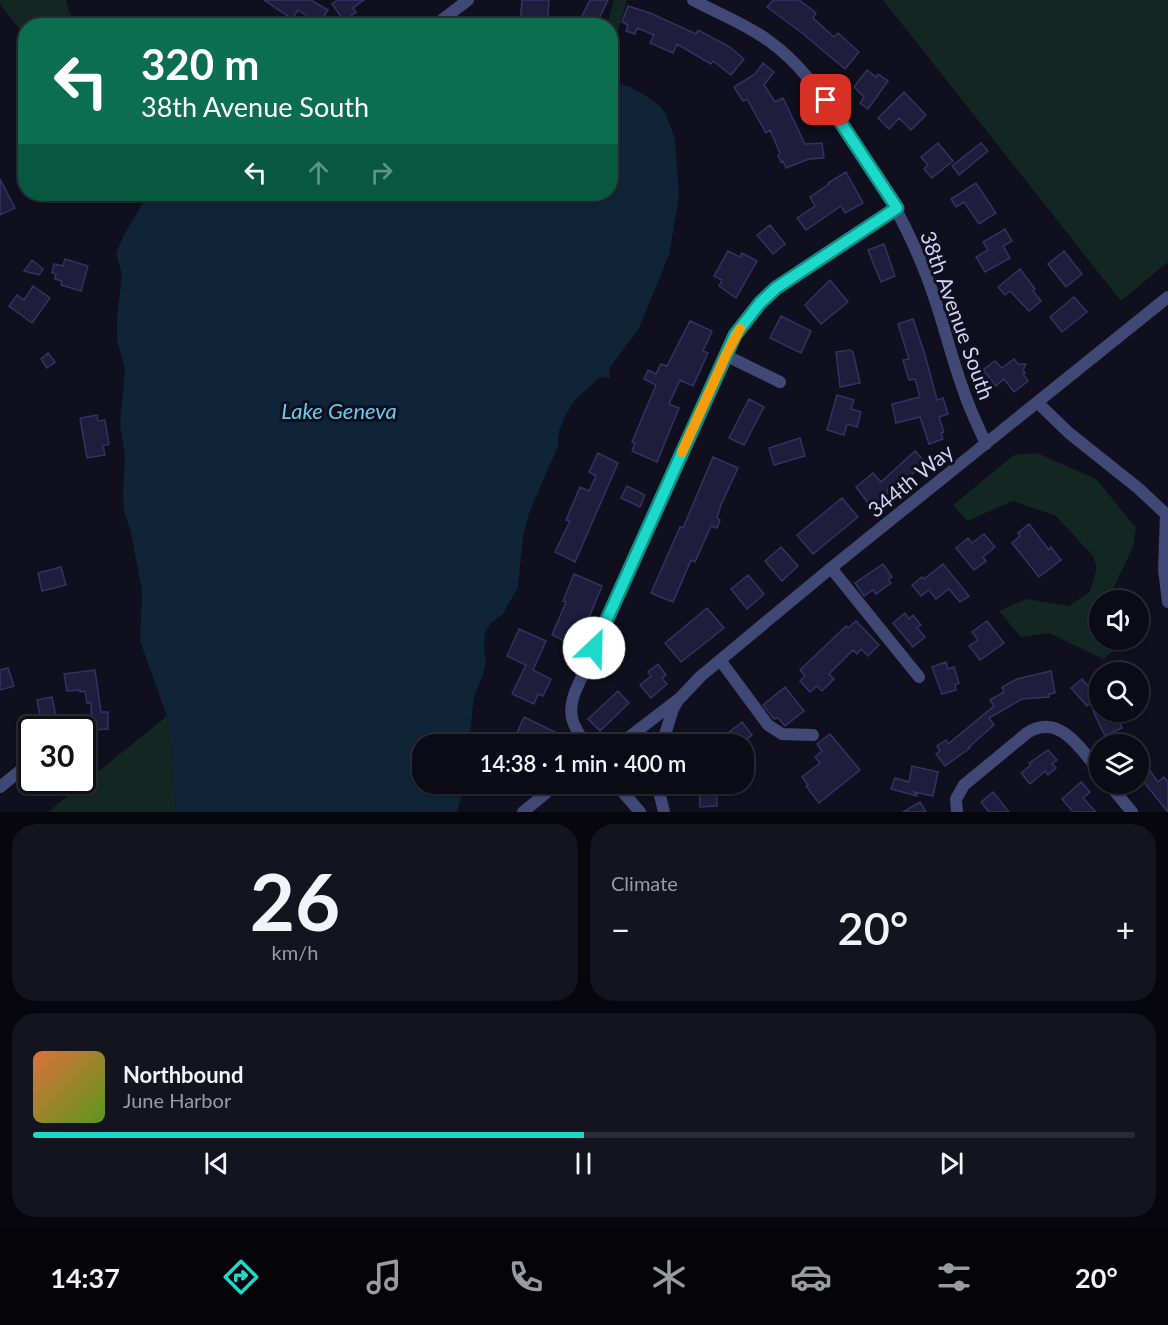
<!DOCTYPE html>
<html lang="en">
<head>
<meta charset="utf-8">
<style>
	body { margin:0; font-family:Lato,sans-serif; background:#14141f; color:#f1f3f6; height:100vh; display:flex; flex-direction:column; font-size:22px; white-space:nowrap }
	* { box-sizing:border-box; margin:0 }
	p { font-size:20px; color:#9a9ba1 }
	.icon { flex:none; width:33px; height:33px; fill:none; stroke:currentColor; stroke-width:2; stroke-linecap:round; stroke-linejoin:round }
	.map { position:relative; height:812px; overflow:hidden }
	.drawer { display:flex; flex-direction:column; gap:12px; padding:12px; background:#06060c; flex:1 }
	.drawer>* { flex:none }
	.banner { position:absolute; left:18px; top:18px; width:600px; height:183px; border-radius:24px; box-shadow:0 2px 4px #0004,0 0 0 2px #2b2b35; background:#0b6e4f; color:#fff; overflow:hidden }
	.tools { position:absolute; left:1089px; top:590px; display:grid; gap:12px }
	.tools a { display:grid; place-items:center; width:60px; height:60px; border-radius:50%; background:#0b0b16; box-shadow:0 2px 4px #0004,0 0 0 2px #2b2b35; font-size:30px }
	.speed { position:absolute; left:18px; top:716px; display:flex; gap:12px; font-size:30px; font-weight:700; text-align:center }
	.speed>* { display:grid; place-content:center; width:78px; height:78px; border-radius:50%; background:#0b0b16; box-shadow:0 2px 4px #0004,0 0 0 2px #2b2b35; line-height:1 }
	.speed .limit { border:3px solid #111; border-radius:9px; background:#fff; color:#111 }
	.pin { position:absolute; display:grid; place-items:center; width:51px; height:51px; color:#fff; margin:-26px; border-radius:12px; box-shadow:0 3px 9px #0006 }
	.me { position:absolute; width:66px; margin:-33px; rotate:24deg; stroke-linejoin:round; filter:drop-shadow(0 0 4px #0008) }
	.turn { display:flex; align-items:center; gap:21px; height:126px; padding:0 24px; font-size:27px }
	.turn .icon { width:78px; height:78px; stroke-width:2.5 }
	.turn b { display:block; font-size:42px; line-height:51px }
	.lanes { display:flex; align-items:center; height:57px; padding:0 24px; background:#0003; justify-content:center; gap:30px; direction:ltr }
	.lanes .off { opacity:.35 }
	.big { font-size:45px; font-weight:600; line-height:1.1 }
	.drawer .card { flex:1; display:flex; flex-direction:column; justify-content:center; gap:9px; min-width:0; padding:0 21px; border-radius:24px; background:#14141f }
	.drawer .dial { align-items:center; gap:0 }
	.dial b { font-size:78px; line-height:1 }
	.song { display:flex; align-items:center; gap:18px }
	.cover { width:72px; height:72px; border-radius:9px; background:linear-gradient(135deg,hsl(20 70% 55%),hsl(90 70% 35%)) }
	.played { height:6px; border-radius:3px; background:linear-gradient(90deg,#1dd9ca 50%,#2b2b35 50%) }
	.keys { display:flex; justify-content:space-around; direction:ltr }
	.heat { display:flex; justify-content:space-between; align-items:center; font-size:33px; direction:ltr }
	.drawer .tiles { flex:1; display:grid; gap:12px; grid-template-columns:1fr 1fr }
	.card:last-child { grid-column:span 2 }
	.trip { position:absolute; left:412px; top:734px; width:342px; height:60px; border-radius:24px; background:#0b0b16; box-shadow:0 2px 4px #0004,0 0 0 2px #2b2b35; font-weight:600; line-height:60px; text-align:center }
	.tabs { display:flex; height:96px; justify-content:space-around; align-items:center; background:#040409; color:#9a9ba1 }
	.tabs .icon { width:42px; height:42px }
	.tabs .selected { color:#1dd9ca }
	.tabs b { font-size:27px; color:#f1f3f6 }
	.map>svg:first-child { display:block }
</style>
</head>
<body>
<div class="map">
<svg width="1168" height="812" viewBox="0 0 1168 812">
	<rect width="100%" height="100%" fill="#0f0f1d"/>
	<!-- green -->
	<path fill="#132722" d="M 0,0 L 66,0 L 69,12 L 80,25 L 26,26 L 25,36 L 0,4 Z
		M 614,0 L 627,0 L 611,55 L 610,26 L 607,25 Z
		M 883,0 L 1168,0 L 1168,262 L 1121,301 Z
		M 1037,453 L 1096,479 L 1136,528 L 1133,547 L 1113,589 L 1116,600 L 1100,600 L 1100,639 L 1122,639 L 1121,646 L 1103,659 L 1049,633 L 1021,637 L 999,611 L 1026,599 L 1069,606 L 1090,591 L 1097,568 L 1093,556 L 1056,516 L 1013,501 L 967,521 L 953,505 L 1014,455 Z
		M 167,716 L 173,771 L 176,812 L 48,812 Z"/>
	<!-- water -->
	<path fill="#0f2436" d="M 615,83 L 628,86 L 645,95 L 661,107 L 666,115 L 675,139 L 679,197 L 669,255 L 639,328 L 609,369 L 610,378 L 600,377 L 575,400 L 565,416 L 559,431 L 558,446 L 529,513 L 523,537 L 518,587 L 503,614 L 491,623 L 485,632 L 484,647 L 486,662 L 483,675 L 474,696 L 469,744 L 423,744 L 423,783 L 465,783 L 457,812 L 176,812 L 173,771 L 167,716 L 140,641 L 142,592 L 131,532 L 124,511 L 123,496 L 125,455 L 120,425 L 125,369 L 117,340 L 117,318 L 122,275 L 116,253 L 124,235 L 145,199 L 150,194 L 610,194 L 610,84 Z"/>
	<!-- building -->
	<path fill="#1e1d3c" stroke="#333265" stroke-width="1.5" d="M 264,0 L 311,0 L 328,10 L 319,24 L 298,10 L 292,19 Z
		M 338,0 L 364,0 L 353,8 L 356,12 L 344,21 L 332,4 Z
		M 522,0 L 549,0 L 547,26 L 520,26 Z
		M 590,0 L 608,0 L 596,25 L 581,18 Z
		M 773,0 L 799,0 L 816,13 L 813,18 L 834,37 L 838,33 L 859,52 L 845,69 L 802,33 L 767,7 Z
		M 628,6 L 650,13 L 696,34 L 698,30 L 730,47 L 744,59 L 731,75 L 713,61 L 711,64 L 677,44 L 673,53 L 650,43 L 654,35 L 637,28 L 635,34 L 626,31 L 628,25 L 622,22 Z
		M 763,63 L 774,72 L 764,85 L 775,102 L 783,98 L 805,144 L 822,143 L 824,158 L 809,159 L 786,168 L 783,161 L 781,162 L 778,155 L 780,153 L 770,130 L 766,133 L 747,99 L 743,101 L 734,87 L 755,74 Z
		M 867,70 L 876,77 L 878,74 L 888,81 L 868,109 L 860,103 L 864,97 L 854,87 Z
		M 904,92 L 926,115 L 911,130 L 899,118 L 889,129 L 878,118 Z
		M 938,143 L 953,161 L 932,178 L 924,169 L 928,165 L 921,157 Z
		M 981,143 L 988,151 L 959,175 L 952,166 Z
		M 846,172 L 863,203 L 845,213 L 841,206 L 806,230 L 797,218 L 815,206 L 810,197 L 829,184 L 828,183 Z
		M 0,179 L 15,208 L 0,215 Z
		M 976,183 L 996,213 L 979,224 L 964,202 L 956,207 L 951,199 Z
		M 770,225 L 785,244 L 773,254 L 757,235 Z
		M 1005,229 L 1012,241 L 1003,246 L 1010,258 L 985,272 L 976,257 L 988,250 L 983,242 Z
		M 884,244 L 895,276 L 881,282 L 868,250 Z
		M 728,251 L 740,257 L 742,253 L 757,261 L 736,298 L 719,286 L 722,280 L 714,276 Z
		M 1064,251 L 1082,274 L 1066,287 L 1048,264 Z
		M 65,259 L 88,266 L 81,291 L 61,285 L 62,281 L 55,279 L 56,274 L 52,273 L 54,264 L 63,266 Z
		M 32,260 L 43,269 L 39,275 L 24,271 Z
		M 1020,269 L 1035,289 L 1033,291 L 1041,301 L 1029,311 L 1010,291 L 1005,295 L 998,287 Z
		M 830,280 L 848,302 L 821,324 L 805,305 Z
		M 33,286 L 50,298 L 32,323 L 9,306 L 17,295 L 24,300 Z
		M 1074,297 L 1087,312 L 1062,332 L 1050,317 Z
		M 781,316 L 811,331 L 801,353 L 770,338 Z
		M 913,319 L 925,355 L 937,400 L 943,398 L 948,414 L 939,417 L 944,432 L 941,433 L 943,439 L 929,444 L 920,417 L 896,423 L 892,404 L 920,397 L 915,379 L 909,380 L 903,360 L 909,359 L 898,324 Z
		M 690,321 L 712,331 L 703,351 L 708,353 L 693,386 L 680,380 L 669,404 L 679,408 L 657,462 L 632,451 L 635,443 L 632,442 L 656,385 L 644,379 L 648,370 L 656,374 L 661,364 L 667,366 Z
		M 850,350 L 853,352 L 860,383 L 840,387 L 836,352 Z
		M 48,353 L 55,362 L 47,368 L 41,359 Z
		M 1014,359 L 1018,364 L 1026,364 L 1023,370 L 1025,373 L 1023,374 L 1028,381 L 1014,392 L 1004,379 L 996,386 L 983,370 L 995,361 L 1002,368 Z
		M 837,395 L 854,400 L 851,409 L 861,412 L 857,427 L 847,424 L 844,435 L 827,430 Z
		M 749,399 L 764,407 L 744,445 L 729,438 Z
		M 97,415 L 98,421 L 105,420 L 109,444 L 103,446 L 105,455 L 87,458 L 80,418 Z
		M 800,438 L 805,456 L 774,465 L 769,448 Z
		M 915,451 L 926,463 L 903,482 L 901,479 L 887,490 L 889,492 L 871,507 L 856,487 L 873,473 L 881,482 Z
		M 598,453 L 618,463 L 575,562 L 555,552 L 570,521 L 566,520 L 580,487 L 589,491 L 596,476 L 589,472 Z
		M 713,457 L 738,468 L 721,505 L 717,518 L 720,520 L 717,528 L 711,526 L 695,562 L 691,560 L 673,602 L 651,593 L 680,527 L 683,528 Z
		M 627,486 L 645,495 L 640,507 L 621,498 Z
		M 842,498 L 858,517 L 813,554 L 797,535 Z
		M 1029,524 L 1049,550 L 1051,547 L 1061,560 L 1039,577 L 1012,543 L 1020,536 L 1018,533 Z
		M 984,534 L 995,547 L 983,557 L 986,561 L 974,570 L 956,548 L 968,538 L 972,543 Z
		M 781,547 L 798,566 L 782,581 L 765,561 Z
		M 883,564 L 892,577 L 888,579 L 891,583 L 876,594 L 873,590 L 864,596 L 855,583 Z
		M 943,564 L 969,596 L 960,602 L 949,589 L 936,599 L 929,590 L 921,596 L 912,585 L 922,577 L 924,579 Z
		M 61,567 L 66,585 L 42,591 L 38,573 Z
		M 574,574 L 602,586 L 588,620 L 591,622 L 579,648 L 552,635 L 566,602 L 563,601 Z
		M 748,575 L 764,594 L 747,609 L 731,589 Z
		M 707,608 L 724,628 L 681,662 L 665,643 Z
		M 905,613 L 909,619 L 913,615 L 921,625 L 917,628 L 925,637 L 913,647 L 893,623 Z
		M 856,621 L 879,645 L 868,656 L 861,649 L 857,654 L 853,650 L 829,674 L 834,679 L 822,691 L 817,686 L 810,692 L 800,681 L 805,676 L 800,670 L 846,626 L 848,628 Z
		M 987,621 L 1004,643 L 980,660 L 969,646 L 978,640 L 972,632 Z
		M 519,629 L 546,641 L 533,670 L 551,679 L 543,696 L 538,694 L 534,704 L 512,694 L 526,665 L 507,656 Z
		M 946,662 L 948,669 L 954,667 L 959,683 L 955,685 L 956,690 L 942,694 L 932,667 Z
		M 658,664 L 666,675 L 662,678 L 667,684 L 651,698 L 640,685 L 651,676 L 648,672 Z
		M 8,668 L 14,686 L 0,690 L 0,670 Z
		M 95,670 L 101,712 L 108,712 L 108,729 L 92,730 L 91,703 L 87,703 L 85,691 L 80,692 L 80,690 L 67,691 L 64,674 Z
		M 1051,671 L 1055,693 L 1049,694 L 1049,697 L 1022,699 L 989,718 L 994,725 L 969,747 L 970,748 L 945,766 L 936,754 L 940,751 L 937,746 L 946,740 L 948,744 L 994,706 L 990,700 L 1004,692 L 1002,687 L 1017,679 Z
		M 1082,679 L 1097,696 L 1087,706 L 1071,688 Z
		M 785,687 L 804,711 L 785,726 L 778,718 L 774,719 L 763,705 Z
		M 618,691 L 629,703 L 600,731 L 588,719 Z
		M 52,697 L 57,722 L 42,725 L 37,700 Z
		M 1093,711 L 1110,711 L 1114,721 L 1118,719 L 1122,728 L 1105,736 Z
		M 524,717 L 557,733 L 552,744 L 512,744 Z
		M 742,722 L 752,735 L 740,744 L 714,744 Z
		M 830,734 L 860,770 L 819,803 L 806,786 L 808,785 L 802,777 L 820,763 L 815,757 L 822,751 L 817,744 Z
		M 1048,750 L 1057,760 L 1052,764 L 1056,768 L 1048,775 L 1045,771 L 1030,784 L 1021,773 L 1031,765 L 1029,763 Z
		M 1138,754 L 1158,782 L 1164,777 L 1168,782 L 1168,812 L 1138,775 Z
		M 912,766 L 938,772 L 933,796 L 914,792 L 917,796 L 891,789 L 895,778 L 909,782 Z
		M 1081,782 L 1090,792 L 1083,798 L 1096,812 L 1073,812 L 1062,799 Z
		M 699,783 L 716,783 L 717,806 L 700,807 Z
		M 993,792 L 1009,812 L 989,812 L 981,802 Z
		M 920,802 L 926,812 L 903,812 Z"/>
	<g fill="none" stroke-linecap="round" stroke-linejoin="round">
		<!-- minor -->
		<path stroke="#404876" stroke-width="12" d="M 693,0 C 719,14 746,24 769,41 C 800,63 822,95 844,126 C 877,174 904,218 925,272 C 941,311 949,351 963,389 C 969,408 978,426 986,444
			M 434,26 L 468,0
			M 725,355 L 780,382
			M 1038,403 L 1069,433 L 1138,488 L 1168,516
			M 1166,514 L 1164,570 L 1168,602
			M 831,568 L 919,677
			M 720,660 L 768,725 L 782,734 L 813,735
			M 586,744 C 572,725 567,714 575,692 L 735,335 L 760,303 L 776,288 L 897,208
			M 620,744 L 680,698 L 701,676 L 831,568 L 1168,297
			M 662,744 L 673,709 L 678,700
			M 615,783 L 640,812
			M 657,783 L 664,812
			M 1108,783 L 1132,812
			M 0,787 L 32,761
			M 523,812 L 558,783
			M 957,812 L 956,799 L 964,785 L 1027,733 C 1060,712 1081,750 1100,772"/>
	</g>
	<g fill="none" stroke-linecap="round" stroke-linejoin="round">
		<!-- route casing -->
		<g stroke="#138d83" stroke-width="15">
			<path id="route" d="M 594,648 L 735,335 L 760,303 L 776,288 L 897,208 L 826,100"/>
		</g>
		<!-- route -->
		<use href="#route" stroke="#1dd9ca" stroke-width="10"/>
		<!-- slow -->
		<path stroke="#f59e0b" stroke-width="10" d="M 682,452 L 726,355 L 740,329"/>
	</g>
	<g text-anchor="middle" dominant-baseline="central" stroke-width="6" stroke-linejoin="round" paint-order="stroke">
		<!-- street labels -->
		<g font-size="21" fill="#d1d4f9" stroke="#0f0f1d">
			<text transform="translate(958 315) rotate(70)">38th Avenue South</text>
			<text transform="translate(910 480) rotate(-39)">344th Way</text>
		</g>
		<!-- water labels -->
		<g font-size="22" font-style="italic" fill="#6dc8eb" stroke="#0f0f1d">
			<text x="339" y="410">Lake Geneva</text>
		</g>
	</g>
</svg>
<div class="tools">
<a><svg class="icon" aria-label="sound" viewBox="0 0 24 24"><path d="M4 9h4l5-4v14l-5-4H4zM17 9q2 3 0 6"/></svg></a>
<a><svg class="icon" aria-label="search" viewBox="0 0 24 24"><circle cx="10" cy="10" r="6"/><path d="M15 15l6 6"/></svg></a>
<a><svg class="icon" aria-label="layers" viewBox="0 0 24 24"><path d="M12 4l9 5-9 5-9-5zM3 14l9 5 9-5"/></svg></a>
</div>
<div class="speed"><div class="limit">30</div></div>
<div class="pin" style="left:826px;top:100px;background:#d93025"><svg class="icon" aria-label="arrive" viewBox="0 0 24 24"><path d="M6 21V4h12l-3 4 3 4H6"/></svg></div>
<svg class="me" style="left:594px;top:648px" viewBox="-20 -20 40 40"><circle r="19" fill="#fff"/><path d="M0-13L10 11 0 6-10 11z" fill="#1dd9ca"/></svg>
<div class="trip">14:38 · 1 min · 400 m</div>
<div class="banner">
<div class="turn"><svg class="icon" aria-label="left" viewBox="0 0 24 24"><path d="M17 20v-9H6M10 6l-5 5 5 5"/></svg><div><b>320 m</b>38th Avenue South</div></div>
<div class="lanes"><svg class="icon" aria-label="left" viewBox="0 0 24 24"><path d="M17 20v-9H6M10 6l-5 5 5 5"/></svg><svg class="icon off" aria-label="ahead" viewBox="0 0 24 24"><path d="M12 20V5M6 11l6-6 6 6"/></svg><svg class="icon off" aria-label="right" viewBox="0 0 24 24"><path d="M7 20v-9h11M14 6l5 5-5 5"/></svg></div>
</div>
</div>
<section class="drawer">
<div class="tiles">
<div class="card dial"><b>26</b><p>km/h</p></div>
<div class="card"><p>Climate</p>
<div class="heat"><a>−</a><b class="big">20°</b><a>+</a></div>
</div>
<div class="card">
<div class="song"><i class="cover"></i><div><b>Northbound</b><p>June Harbor</p></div></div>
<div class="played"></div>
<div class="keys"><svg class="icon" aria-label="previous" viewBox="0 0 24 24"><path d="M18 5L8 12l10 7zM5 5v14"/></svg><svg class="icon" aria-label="pause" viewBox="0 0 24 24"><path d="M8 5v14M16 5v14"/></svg><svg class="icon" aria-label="next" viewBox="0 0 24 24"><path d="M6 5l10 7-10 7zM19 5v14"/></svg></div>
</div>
</div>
</section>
<nav class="tabs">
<b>14:37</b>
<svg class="icon selected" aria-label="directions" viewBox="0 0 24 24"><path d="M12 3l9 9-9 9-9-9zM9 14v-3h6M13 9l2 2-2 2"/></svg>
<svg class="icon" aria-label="music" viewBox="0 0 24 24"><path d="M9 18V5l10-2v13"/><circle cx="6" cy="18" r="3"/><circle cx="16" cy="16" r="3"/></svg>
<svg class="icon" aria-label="phone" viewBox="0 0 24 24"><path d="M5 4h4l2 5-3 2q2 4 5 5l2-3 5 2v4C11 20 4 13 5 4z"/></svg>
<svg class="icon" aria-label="climate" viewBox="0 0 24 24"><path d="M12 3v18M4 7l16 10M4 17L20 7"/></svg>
<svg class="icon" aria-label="car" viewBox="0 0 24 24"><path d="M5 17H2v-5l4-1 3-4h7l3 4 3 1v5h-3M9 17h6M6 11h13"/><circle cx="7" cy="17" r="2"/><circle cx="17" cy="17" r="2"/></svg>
<svg class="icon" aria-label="filters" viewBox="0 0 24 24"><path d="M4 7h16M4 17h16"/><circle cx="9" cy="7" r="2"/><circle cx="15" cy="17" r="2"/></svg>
<b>20°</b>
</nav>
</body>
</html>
